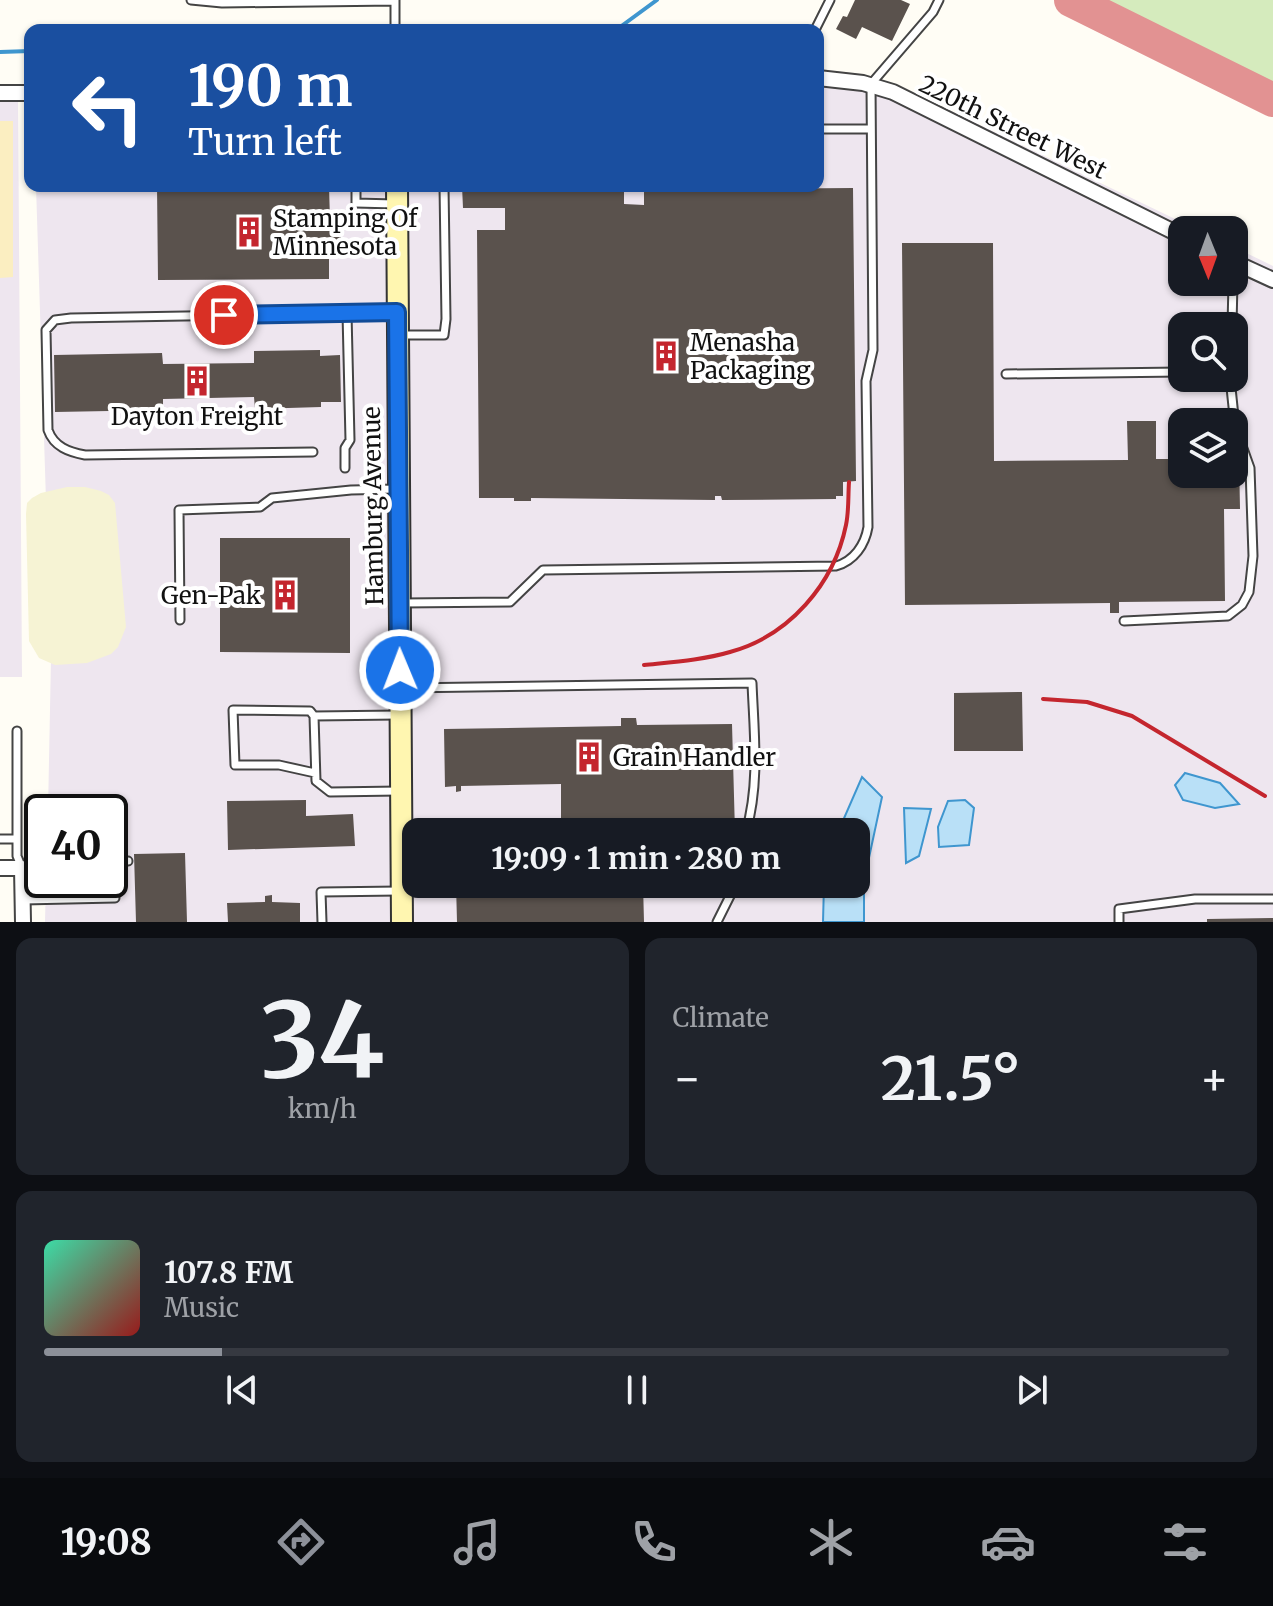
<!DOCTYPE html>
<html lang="en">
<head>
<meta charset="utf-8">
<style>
	body { margin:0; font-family:Merriweather,serif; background:#20242c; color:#f1f3f6; height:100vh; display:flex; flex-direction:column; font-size:30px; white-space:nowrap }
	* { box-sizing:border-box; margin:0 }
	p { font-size:26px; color:#9ea1a6 }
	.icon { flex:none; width:44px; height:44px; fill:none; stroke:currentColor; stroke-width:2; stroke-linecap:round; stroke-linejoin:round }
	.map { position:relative; height:922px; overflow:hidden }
	.sheet { display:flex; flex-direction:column; gap:16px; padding:16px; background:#0d0f14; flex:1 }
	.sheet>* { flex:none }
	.hud { position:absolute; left:24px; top:24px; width:800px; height:168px; border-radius:16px; box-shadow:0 2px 6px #0004; background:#1a4fa0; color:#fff; overflow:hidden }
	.needle { width:52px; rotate:179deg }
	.controls { position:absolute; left:1168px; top:216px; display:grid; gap:16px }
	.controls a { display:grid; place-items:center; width:80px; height:80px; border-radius:16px; background:#171b24; box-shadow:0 2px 6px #0004; font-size:40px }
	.speed { position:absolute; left:24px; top:794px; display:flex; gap:16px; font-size:40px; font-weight:700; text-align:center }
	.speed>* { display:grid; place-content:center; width:104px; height:104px; border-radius:50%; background:#171b24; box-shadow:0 2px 6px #0004; line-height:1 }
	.speed .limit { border:4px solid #111; border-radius:12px; background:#fff; color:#111 }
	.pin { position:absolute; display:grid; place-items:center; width:68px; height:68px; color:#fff; margin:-34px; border:4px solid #fff; border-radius:50%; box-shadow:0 2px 8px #0007 }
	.me { position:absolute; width:88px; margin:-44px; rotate:359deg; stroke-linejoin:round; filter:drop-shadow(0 0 6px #0008) }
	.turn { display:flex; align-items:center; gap:28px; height:168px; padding:0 32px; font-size:36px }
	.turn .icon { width:104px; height:104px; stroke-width:2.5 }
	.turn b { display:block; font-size:56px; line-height:68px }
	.big { font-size:60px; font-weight:700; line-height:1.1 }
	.sheet .widget { flex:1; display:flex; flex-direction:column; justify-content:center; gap:12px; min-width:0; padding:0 28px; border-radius:16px; background:#20242c }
	.sheet .dial { align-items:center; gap:0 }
	.dial b { font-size:104px; line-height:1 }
	.song { display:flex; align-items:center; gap:24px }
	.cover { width:96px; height:96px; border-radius:12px; background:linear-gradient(135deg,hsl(160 70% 55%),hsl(0 70% 35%)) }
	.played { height:8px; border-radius:4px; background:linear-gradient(90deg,#8c9099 15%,#363941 15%) }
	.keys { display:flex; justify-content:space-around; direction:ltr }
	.heat { display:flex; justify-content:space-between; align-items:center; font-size:44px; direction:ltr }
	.sheet .tiles { flex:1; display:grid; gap:16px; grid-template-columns:1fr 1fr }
	.widget:last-child { grid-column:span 2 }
	.trip { position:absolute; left:402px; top:818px; width:468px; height:80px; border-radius:16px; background:#171b24; box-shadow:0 2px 6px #0004; font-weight:700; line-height:80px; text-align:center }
	.dock { display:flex; height:128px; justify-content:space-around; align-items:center; background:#090b0e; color:#9ea1a6 }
	.dock .icon { width:56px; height:56px }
	.dock .current { color:#8c9099 }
	.dock b { font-size:36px; color:#f1f3f6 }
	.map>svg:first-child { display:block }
</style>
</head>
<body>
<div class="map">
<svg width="1273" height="922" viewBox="0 0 1273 922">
	<rect width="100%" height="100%" fill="#fffdf5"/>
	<!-- industrial -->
	<path fill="#eee6ef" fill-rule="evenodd" d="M 818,69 L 852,73 L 910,91 L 1198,230 L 1182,230 L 1182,282 L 1234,282 L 1234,247 L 1273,266 L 1273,922 L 45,922 L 46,880 L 110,880 L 110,812 L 48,812 L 51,658 L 36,186 L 818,186 ZM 1182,326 L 1234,326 L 1234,378 L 1182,378 ZM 1182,422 L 1234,422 L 1234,474 L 1182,474 ZM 416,832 L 856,832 L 856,884 L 416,884 Z
		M 0,93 L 18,93 L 22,677 L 0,677 Z"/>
	<!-- farmland -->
	<path fill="#f6f3d4" d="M 67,487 L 85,487 L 101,491 L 109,495 L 115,503 L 126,627 L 118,647 L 111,654 L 87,663 L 55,665 L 39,658 L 29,641 L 26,514 L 27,503 L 32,498 L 41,493 Z"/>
	<!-- green -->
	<path fill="#d5ebbd" d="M 1098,0 L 1273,0 L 1273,87 Z"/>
	<!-- sand -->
	<path fill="#fbeec1" d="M 0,121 L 13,121 L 13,277 L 0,278 Z"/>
	<!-- water -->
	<path fill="#b9e0f7" stroke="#3f96cf" stroke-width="2" d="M 1185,773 L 1220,783 L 1239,804 L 1215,808 L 1183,800 L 1175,785 Z
		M 862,777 L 882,797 L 864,881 L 864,922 L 823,922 L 824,884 L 856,884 L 856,832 L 838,832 Z
		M 965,800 L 974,808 L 969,845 L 939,847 L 938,827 L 948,801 Z
		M 904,808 L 931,809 L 919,856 L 906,863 Z"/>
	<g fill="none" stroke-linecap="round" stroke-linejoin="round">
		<!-- stream -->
		<path stroke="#3f96cf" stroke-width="4" d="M 616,30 L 657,0
			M 0,52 L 30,51"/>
		<!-- taxiway -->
		<path stroke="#e29292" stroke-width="34" d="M 1071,0 L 1273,100"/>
	</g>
	<!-- building -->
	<path fill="#5a524d" d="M 855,0 L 901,0 L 910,4 L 892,41 L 862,27 L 856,39 L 836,29 L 843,16 L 847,17 Z
		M 157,186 L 329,186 L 330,220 L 341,220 L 341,244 L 329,244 L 329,279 L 158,280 Z
		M 462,186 L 624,186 L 624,204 L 644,205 L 644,186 L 724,186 L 724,189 L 853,188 L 856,481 L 843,482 L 843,496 L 836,496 L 836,499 L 722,500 L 721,496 L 715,496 L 715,500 L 531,498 L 531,501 L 514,501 L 514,498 L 479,498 L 477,230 L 505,230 L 505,208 L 463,208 Z
		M 902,243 L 993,243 L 994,461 L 1128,460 L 1127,421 L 1156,421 L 1156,459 L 1182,459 L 1182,474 L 1234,474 L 1234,458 L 1239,458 L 1240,509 L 1224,509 L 1225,601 L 1119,602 L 1119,613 L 1110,613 L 1110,603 L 905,605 Z
		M 320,350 L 320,356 L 340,355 L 341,402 L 321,402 L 321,407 L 255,409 L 254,397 L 163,399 L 163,410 L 55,412 L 54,355 L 162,353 L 163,364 L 254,363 L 254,351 Z
		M 220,538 L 350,538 L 350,653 L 220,652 Z
		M 1022,692 L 1023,751 L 954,751 L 954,693 Z
		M 621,718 L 636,718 L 637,725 L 732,724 L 735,832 L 561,832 L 561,784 L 461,786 L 461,791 L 456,792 L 456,786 L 445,787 L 444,729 L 621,726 Z
		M 306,800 L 306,816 L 353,814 L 355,846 L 228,850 L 227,801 Z
		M 185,853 L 187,922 L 136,922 L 134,854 Z
		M 456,884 L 643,884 L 644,922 L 457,922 Z
		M 272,895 L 272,902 L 300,903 L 300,922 L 228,922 L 227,903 L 265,902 L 265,896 Z
		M 1273,918 L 1273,922 L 1207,922 L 1207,919 Z"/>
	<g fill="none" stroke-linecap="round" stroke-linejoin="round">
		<!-- lane casing -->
		<g stroke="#444" stroke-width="11">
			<path id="lane" d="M 191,0 L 222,3 L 395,1
				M 395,0 L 395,30
				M 815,30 L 830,0
				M 818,129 L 871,129
				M 356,186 L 356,203 L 395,204
				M 1232,326 L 1233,282
				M 399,335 L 444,335 L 446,319 L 444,186
				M 1006,374 L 1182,372
				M 313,452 L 85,455 C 69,452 54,447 48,430 L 46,330 L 55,320 L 71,318 L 347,313
				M 345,468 L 345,448 L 350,440 L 347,313 L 395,312
				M 402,603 L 510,602 L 543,570 L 836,566 C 854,561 865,545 868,527 L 866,381 L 873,350 L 871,84 L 933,12 L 939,0
				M 180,620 L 179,510 L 260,507 L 272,498 L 351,490 L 396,489
				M 1124,621 L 1228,616 L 1242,605 L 1249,592 L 1253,556 L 1250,468 L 1235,426 L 1230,378
				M 403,688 L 752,683 C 754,734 760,782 746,832
				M 398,715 L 314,716 L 316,781 L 330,792 L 399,791
				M 314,716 L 310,711 L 233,710 L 235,765 L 279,765 L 315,773
				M 17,731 L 17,856 L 22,868 L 42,867
				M 0,839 L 17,839
				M 110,862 L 128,861
				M 23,900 L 115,898
				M 322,922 L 321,892 L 399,891
				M 717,922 L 736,884
				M 1119,922 L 1119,909 L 1195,899 L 1273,899"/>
		</g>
		<!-- street casing -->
		<g stroke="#444" stroke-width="18">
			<path id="street" d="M 818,78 L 863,83 L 893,92 L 1182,236
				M 0,93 L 30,93
				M 1234,262 L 1273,280
				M 0,868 L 22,868 L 23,922"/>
		</g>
		<!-- secondary casing -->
		<g stroke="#333" stroke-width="24">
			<path id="secondary" d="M 397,186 L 402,922"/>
		</g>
		<!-- lane -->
		<use href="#lane" stroke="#fff" stroke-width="7"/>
		<!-- street -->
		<use href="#street" stroke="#fff" stroke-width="14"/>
		<!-- secondary -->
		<use href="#secondary" stroke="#fff6b0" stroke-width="20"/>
		<!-- rail -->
		<path stroke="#c4262e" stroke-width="4" d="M 644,665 C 673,662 703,660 730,652 C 789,636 834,584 846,525 C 849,511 848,496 849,482
			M 1043,699 L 1087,702 L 1132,716 L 1265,796"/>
	</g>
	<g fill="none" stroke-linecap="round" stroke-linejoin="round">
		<!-- route casing -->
		<g stroke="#114b97" stroke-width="20">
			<path id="route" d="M 224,315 L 397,312 L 400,670"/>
		</g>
		<!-- route -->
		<use href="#route" stroke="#1a73e8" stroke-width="14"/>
	</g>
	<!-- icons -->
	<defs>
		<g id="building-bare" transform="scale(2.4)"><path d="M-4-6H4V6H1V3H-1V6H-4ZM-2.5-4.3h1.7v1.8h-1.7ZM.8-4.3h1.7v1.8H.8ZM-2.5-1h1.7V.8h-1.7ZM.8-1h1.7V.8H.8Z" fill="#c4262e" stroke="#fff" stroke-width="2.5" paint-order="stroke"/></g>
	</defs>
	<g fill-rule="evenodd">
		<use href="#building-bare" x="249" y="232"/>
		<use href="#building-bare" x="666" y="356"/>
		<use href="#building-bare" x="197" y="381"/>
		<use href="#building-bare" x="285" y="595"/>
		<use href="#building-bare" x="589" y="757"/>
	</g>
	<g text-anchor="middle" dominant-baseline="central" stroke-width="8" stroke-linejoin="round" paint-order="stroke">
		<!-- street labels -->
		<g font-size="24" fill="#111" stroke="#fff">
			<text transform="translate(1013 127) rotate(26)">220th Street West</text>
			<text transform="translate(373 506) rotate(-91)">Hamburg Avenue</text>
		</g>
		<!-- poi labels -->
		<g font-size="24" fill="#111" stroke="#fff" text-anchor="start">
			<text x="273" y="218">Stamping Of<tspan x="273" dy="28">Minnesota</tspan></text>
			<text x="690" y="342">Menasha<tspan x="690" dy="28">Packaging</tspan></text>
			<text x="197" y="416" text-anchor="middle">Dayton Freight</text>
			<text x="261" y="595" text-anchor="end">Gen-Pak</text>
			<text x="613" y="757">Grain Handler</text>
		</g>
	</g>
</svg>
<div class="controls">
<a><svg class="needle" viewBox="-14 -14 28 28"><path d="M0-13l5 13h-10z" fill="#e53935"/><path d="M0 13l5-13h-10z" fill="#9ea1a6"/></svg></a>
<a><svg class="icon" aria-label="search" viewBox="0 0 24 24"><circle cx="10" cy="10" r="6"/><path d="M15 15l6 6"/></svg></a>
<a><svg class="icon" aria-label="layers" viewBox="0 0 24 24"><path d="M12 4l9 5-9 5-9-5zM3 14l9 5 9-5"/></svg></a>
</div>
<div class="speed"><div class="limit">40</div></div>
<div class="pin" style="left:224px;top:315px;background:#d93025"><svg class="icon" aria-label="arrive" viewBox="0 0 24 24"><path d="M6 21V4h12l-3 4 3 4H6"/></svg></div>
<svg class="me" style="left:400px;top:670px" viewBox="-20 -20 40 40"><circle r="17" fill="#1a73e8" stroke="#fff" stroke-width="3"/><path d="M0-11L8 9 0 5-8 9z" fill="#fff"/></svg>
<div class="trip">19:09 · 1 min · 280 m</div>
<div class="hud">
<div class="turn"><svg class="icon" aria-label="left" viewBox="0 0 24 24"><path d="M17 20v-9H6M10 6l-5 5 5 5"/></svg><div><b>190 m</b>Turn left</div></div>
</div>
</div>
<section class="sheet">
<div class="tiles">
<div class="widget dial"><b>34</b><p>km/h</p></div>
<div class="widget"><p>Climate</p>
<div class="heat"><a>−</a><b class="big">21.5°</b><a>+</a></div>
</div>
<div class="widget">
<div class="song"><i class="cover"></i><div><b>107.8 FM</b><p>Music</p></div></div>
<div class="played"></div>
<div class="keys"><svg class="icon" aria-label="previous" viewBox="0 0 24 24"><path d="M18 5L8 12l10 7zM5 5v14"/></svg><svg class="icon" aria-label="pause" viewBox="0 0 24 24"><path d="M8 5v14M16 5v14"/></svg><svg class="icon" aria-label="next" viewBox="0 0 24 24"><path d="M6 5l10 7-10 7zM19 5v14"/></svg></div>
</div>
</div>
</section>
<nav class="dock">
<b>19:08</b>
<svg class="icon current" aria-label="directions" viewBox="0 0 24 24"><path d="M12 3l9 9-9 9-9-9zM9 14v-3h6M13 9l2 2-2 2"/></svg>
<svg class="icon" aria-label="music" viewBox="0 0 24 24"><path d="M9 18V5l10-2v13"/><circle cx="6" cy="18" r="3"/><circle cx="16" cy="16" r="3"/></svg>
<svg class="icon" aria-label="phone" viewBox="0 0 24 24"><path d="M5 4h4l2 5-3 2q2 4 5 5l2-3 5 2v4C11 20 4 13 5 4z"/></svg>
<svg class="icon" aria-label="climate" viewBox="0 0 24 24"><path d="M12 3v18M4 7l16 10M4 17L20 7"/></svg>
<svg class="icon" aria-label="car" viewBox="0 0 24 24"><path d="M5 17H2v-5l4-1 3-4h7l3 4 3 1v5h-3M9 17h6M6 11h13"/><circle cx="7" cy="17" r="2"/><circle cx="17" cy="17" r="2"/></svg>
<svg class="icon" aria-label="filters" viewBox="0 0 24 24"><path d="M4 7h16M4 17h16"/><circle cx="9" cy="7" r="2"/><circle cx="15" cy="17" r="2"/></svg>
</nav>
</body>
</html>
